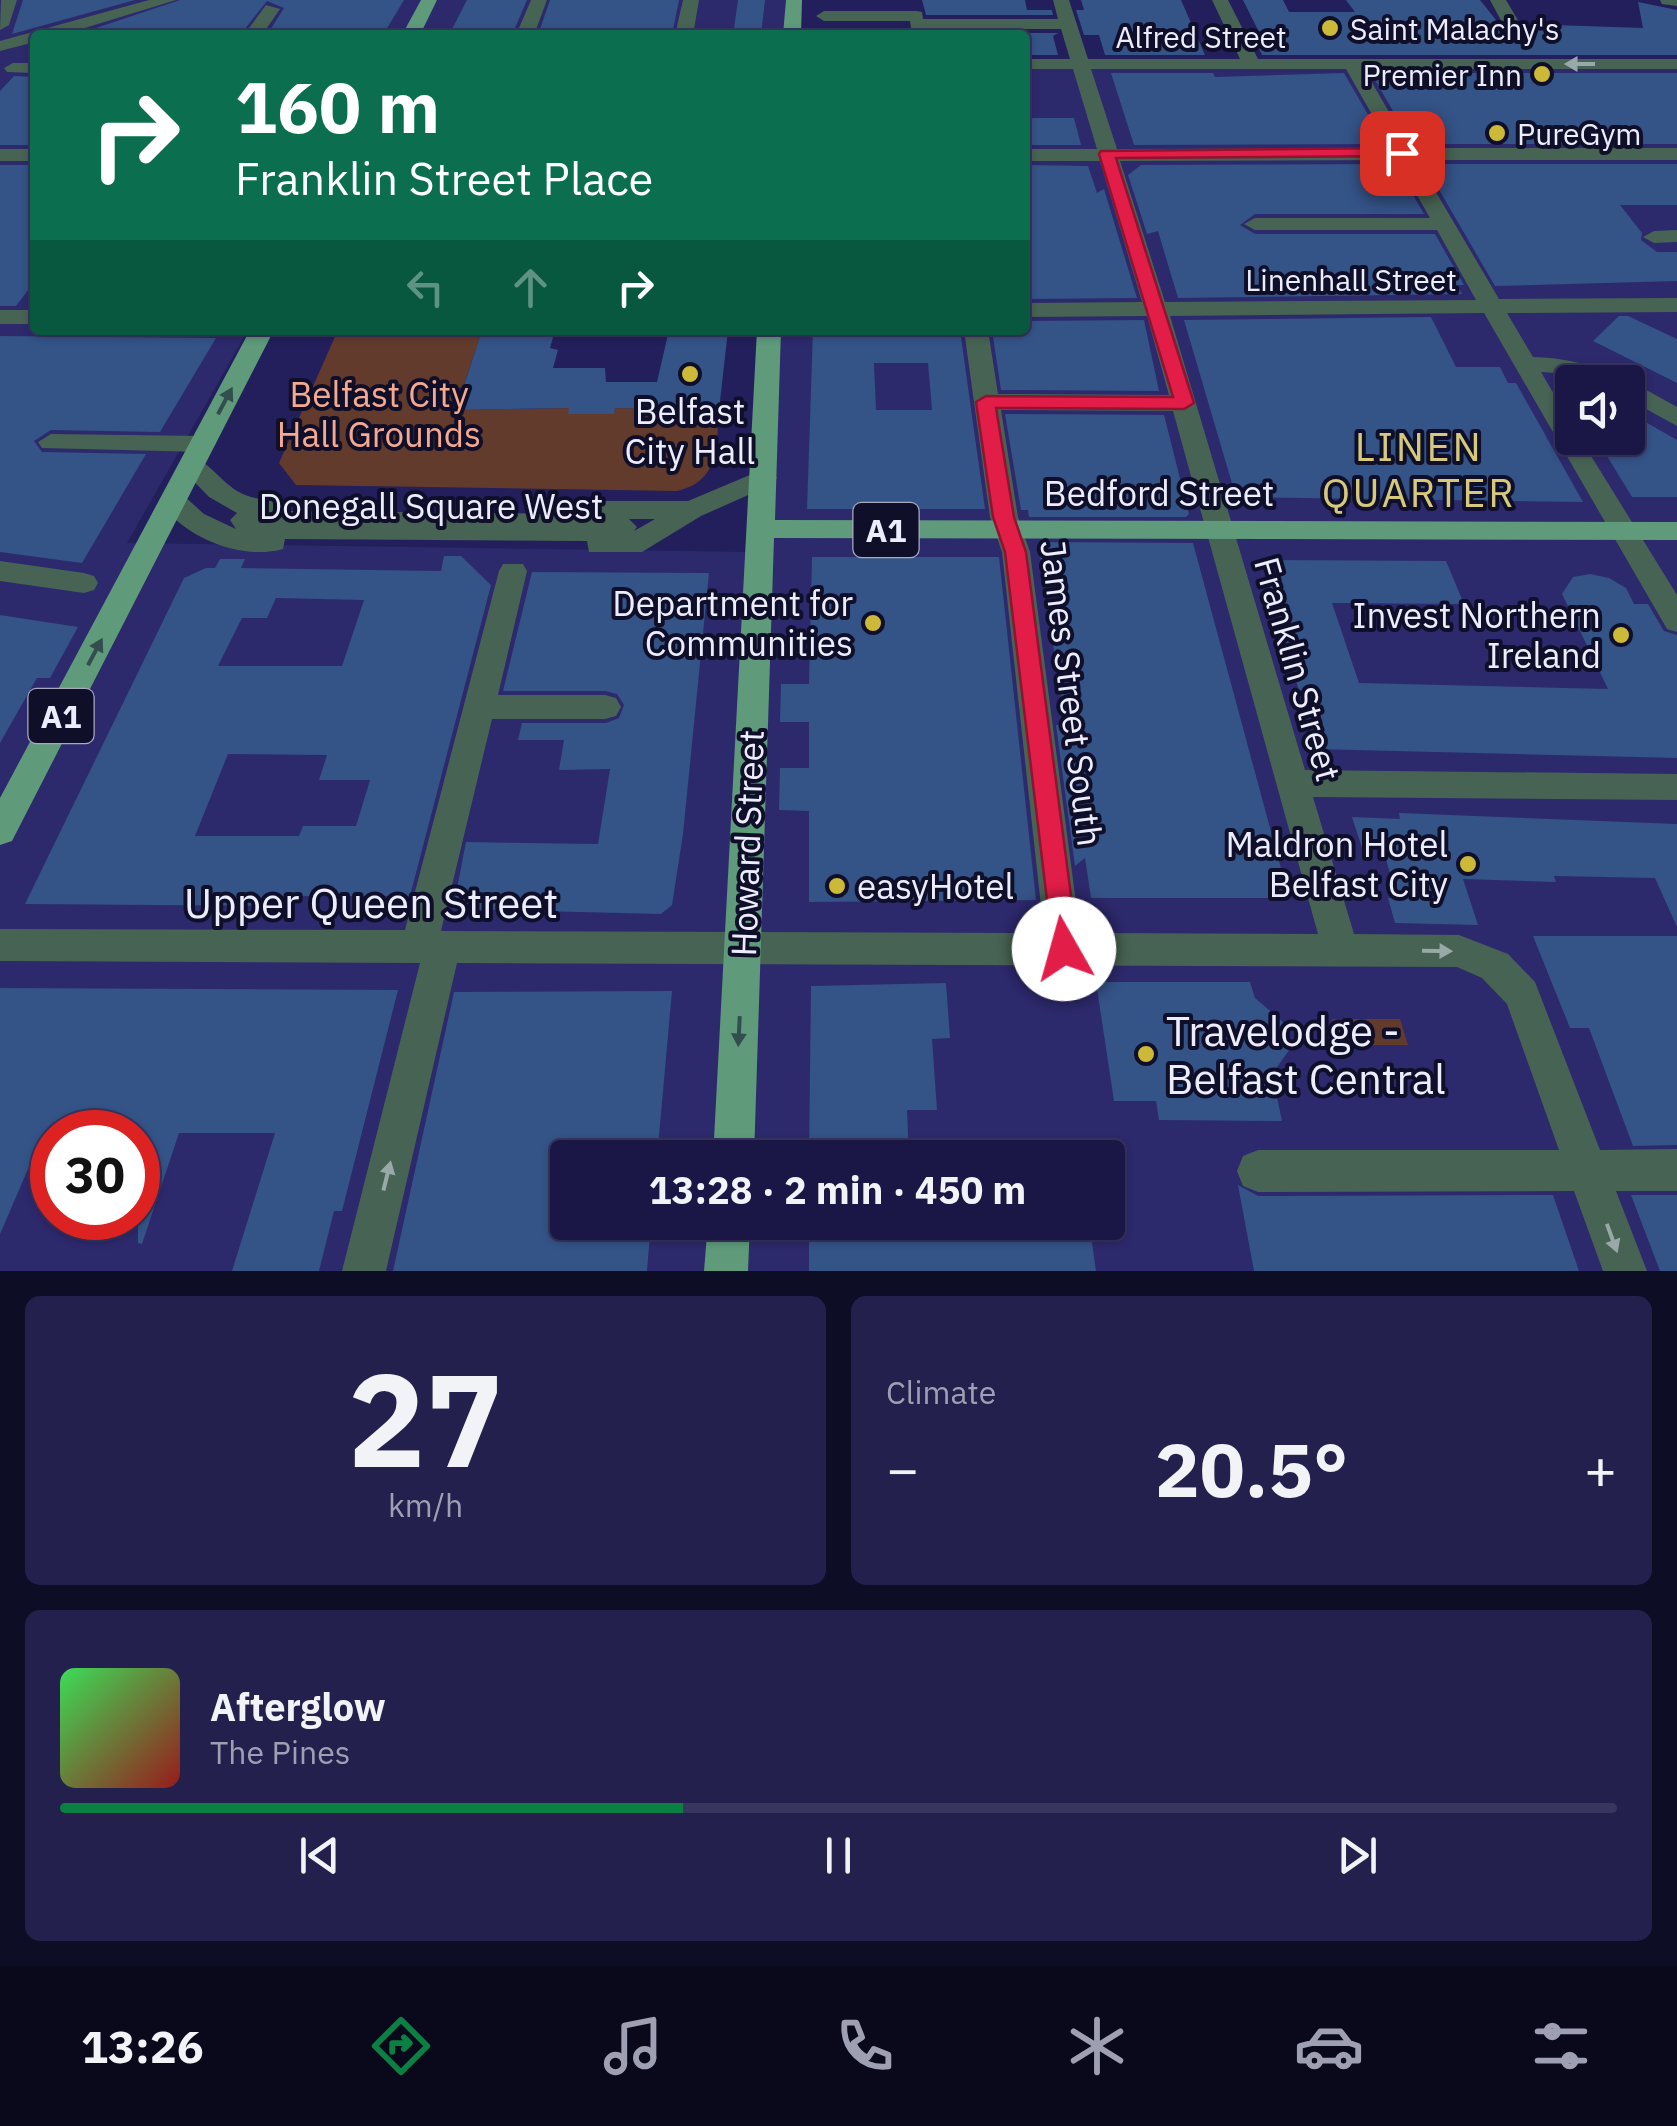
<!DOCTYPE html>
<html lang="en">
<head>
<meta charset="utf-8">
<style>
	body { margin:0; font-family:"IBM Plex Sans",sans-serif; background:#23204d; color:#f1f3f6; height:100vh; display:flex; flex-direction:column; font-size:38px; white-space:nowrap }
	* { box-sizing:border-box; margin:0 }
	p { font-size:32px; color:#9f9fb3 }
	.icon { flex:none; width:55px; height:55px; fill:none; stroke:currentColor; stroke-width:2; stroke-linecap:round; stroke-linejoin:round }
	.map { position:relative; height:1271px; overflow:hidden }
	.panel { display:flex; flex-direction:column; gap:25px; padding:25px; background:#0e0d26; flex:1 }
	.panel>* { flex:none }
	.top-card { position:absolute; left:30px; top:30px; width:1000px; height:305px; border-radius:10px; box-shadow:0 2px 8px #0004,0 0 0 2px #38365f; background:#0b6e4f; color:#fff; overflow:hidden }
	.fabs { position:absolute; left:1555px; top:365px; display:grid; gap:20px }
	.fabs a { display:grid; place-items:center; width:90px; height:90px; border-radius:10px; background:#1a1746; box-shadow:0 2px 8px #0004,0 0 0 2px #38365f; font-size:50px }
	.speed { position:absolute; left:30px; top:1110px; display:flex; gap:20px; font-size:50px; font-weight:700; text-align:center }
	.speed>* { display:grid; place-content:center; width:130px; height:130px; border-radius:50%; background:#1a1746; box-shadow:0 2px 8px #0004,0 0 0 2px #38365f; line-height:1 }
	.speed .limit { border:15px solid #d22; background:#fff; color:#111 }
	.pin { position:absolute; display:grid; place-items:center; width:85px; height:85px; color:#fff; margin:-42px; border-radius:20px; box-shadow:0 5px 15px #0006 }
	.me { position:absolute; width:110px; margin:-55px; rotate:353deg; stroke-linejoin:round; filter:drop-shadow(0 0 8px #0008) }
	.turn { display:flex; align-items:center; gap:35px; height:210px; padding:0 40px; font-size:45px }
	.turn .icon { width:130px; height:130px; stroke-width:2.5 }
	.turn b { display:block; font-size:70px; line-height:85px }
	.lanes { display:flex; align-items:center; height:95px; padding:0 40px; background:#0003; justify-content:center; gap:50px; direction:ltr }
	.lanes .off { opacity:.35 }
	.big { font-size:75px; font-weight:800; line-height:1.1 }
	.panel .tile { flex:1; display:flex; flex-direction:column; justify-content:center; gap:15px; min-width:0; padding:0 35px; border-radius:15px; background:#23204d }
	.panel .dial { align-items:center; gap:0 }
	.dial b { font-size:130px; line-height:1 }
	.song { display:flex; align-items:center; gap:30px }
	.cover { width:120px; height:120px; border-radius:15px; background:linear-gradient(135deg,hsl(130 70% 55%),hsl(0 70% 35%)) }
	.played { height:10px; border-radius:5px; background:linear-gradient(90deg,#0b8043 40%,#38365f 40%) }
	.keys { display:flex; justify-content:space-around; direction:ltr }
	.heat { display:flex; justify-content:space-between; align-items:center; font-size:55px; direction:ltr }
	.panel .tiles { flex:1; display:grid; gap:25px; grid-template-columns:1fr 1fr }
	.tile:last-child { grid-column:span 2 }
	.trip { position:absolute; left:550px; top:1140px; width:575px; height:100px; border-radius:10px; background:#1a1746; box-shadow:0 2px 8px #0004,0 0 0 2px #38365f; font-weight:800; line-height:100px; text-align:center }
	.tab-bar { display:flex; height:160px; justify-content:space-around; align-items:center; background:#0a091c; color:#9f9fb3 }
	.tab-bar .icon { width:70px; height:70px }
	.tab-bar .selected { color:#0b8043 }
	.tab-bar b { font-size:45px; color:#f1f3f6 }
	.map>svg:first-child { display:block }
</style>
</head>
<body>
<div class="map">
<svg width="1677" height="1271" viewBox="0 0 1677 1271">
	<rect width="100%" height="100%" fill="#231f5d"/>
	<!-- built -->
	<path fill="#2d296d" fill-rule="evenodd" d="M 0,0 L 787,0 L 785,35 L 35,35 L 35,330 L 248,330 L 127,543 L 751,552 L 764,330 L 1025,330 L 1025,64 L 1677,67 L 1677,1271 L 0,1271 ZM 1572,382 L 1628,382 L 1628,438 L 1572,438 ZM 52,1132 L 138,1132 L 138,1218 L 52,1218 ZM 568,1158 L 1108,1158 L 1108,1222 L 568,1222 Z"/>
	<!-- green -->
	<path fill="#633b2d" d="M 338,330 L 482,330 L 463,388 L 457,388 L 450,410 L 569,408 L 569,414 L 614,413 L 615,408 L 719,410 C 716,447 720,481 677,491 L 296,485 L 279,463 Z
		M 1332,1019 L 1400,1019 L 1408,1045 L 1339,1045 Z"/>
	<!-- building -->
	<path fill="#345387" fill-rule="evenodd" d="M 23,0 L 135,0 L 12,34 Z
		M 180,0 L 404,0 L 383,35 L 267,35 L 284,8 L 267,1 L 240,35 L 75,35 Z
		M 467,0 L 527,0 L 512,35 L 449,35 Z
		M 550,0 L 679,0 L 672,35 L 538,35 Z
		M 738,0 L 765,0 L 761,35 L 733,35 Z
		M 922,0 L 1025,0 L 1027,10 L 1052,10 L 1053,15 L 926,15 Z
		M 1081,0 L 1181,0 L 1205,55 L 1105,55 L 1099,35 L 1084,35 L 1076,10 L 1084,10 Z
		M 1243,0 L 1283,0 L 1289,12 L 1355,12 L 1346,0 L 1480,0 L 1504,30 L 1516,30 L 1522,24 L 1643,28 L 1638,2 L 1677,10 L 1677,55 L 1262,55 L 1251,32 L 1259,32 Z
		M 925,33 L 1058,33 L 1053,36 L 1058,55 L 1025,55 L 1025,35 Z
		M 1111,73 L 1213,73 L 1215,77 L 1344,73 L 1385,144 L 1134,145 Z
		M 1371,73 L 1677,73 L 1677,144 L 1412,144 Z
		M 14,76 L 35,77 L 35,145 L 0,145 L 0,91 Z
		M 1025,118 L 1074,118 L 1081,145 L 1025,145 Z
		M 1395,164 L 1424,214 L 1255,214 L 1240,225 L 1255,234 L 1435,234 L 1464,285 L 1457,285 L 1462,294 L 1178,298 L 1158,231 L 1147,234 L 1128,175 L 1141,165 Z
		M 1424,164 L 1677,164 L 1677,205 L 1620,205 L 1642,233 L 1641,240 L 1657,252 L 1677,252 L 1677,281 L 1495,286 Z
		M 0,165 L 35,165 L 35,281 L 16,306 L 0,306 Z
		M 1025,165 L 1088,166 L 1097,193 L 1104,189 L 1137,298 L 1025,299 Z
		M 1619,316 L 1628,316 L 1677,339 L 1677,383 L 1593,341 Z
		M 1431,317 L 1456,367 L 1500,367 L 1508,383 L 1516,383 L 1583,502 L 1236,497 L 1184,320 Z
		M 1144,320 L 1159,391 L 1001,390 L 992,330 L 1025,330 L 1025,321 Z
		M 482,330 L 555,330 L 550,348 L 558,350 L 553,368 L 605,368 L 606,382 L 657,382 L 669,330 L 728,330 L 719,410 L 615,408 L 614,414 L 568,414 L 569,408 L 456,410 Z
		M 813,330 L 960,330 L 985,509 L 807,509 ZM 874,363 L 928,363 L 932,410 L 876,410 Z
		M 0,336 L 216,338 L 160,432 L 51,430 L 34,441 L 42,452 L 146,454 L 82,563 L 0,552 Z
		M 1628,412 L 1677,440 L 1677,497 L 1632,497 L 1596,438 L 1628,438 Z
		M 1005,414 L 1164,415 L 1189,514 L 1186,517 L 1029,517 L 1028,510 L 1021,510 Z
		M 1038,542 L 1193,543 L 1289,898 L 1091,898 L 1085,858 L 1075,866 L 1056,725 L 1065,725 Z
		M 444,556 L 461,556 L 491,585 L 410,896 L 279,896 L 276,906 L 25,904 L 184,578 L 206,568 L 215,568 L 220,559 L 245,559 L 241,568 L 441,571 ZM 276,598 L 364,600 L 342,666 L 218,666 L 242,618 L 267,618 ZM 228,754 L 327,755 L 319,780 L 370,780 L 356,826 L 303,826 L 299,836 L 195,836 Z
		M 812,557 L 999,557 L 1036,900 L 809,902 L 809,811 L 779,810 L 780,768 L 809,768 L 809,722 L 780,722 L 781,684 L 809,684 Z
		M 1263,560 L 1446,561 L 1464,604 L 1332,603 L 1359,683 L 1608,689 L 1562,594 L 1573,577 L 1590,574 L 1609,578 L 1626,588 L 1634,604 L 1648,604 L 1664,631 L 1677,635 L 1677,758 L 1315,749 Z
		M 532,572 L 709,573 L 683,834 L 672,905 L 661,914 L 453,909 L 466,842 L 598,844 L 610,769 L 559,770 L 564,740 L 518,740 L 522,723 L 606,723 L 619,718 L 624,705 L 617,694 L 605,691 L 503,691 Z
		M 0,615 L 78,627 L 50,678 L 37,678 L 0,743 Z
		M 1399,813 L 1677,824 L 1677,927 L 1655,878 L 1554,876 L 1556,882 L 1463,879 L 1478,925 L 1395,923 L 1388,898 L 1397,898 L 1383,849 L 1362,848 L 1352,817 L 1400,819 Z
		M 1533,936 L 1677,936 L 1677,1145 L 1633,1146 L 1589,1028 L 1570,1028 Z
		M 1096,982 L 1250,982 L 1255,998 L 1283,1022 L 1290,1049 L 1272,1074 L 1282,1121 L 1159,1120 L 1156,1101 L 1114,1101 Z
		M 946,983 L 950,1038 L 932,1039 L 937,1110 L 907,1110 L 909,1158 L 809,1158 L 811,986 Z
		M 0,988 L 398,990 L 342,1211 L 334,1211 L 319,1271 L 232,1271 L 275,1133 L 179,1133 L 142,1244 L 138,1243 L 138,1132 L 44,1132 L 0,1234 Z
		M 672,991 L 657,1158 L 568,1158 L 568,1222 L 651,1222 L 647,1271 L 393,1271 L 454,992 Z
		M 1238,1185 L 1258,1196 L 1553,1195 L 1579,1271 L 1254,1271 Z
		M 1631,1195 L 1677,1195 L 1677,1271 L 1660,1271 Z
		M 809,1222 L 1089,1222 L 1096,1271 L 809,1271 Z"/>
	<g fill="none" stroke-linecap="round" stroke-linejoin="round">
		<!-- minor -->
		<path fill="#476353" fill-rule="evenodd" d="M 1,0 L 17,0 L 9,25 L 0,30 Z
			M 149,0 L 176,0 L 62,35 L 35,35 L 35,42 L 0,51 L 0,41 Z
			M 531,0 L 547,0 L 534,35 L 516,35 Z
			M 683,0 L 699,0 L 693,35 L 675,35 Z
			M 1053,0 L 1069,0 L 1088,59 L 1240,59 L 1212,0 L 1228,0 L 1258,59 L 1677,59 L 1677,69 L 1364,69 L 1410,148 L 1677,148 L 1677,160 L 1417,160 L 1499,299 L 1677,298 L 1677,312 L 1507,313 L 1533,357 C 1589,358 1630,380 1677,407 L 1677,426 L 1628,399 L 1628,382 C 1598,382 1571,373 1541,372 L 1572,425 L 1572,438 L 1580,438 L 1677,595 L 1677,632 L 1667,629 L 1484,313 L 1170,316 L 1305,770 L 1677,774 L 1677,800 L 1313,797 L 1354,934 L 1459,935 L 1508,954 L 1535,982 L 1600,1150 L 1677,1149 L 1677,1191 L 1616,1191 L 1647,1271 L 1603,1271 L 1574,1191 L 1258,1192 L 1243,1186 L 1237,1171 L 1243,1156 L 1258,1150 L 1559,1150 L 1507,1004 L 1482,978 L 1457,967 L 457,963 L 386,1271 L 342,1271 L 420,963 L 0,961 L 0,929 L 405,930 L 499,571 L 503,564 L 523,564 L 527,571 L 498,695 L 605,695 L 616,698 L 621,707 L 616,716 L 605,719 L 492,719 L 441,931 L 1044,933 L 1002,552 L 990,517 L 964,330 L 988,330 L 998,394 L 1169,395 L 1147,316 L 1025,317 L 1025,303 L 1142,302 L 1100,161 L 1025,161 L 1025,149 L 1097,149 L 1073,69 L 1025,69 L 1025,59 L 1070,59 L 1061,29 L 917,29 L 911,28 L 910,21 L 824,21 L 816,16 L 824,11 L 916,11 L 922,12 L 923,19 L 1058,19 ZM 1091,69 L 1346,69 L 1391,148 L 1117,149 ZM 1397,160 L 1430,218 L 1255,218 L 1244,224 L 1255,230 L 1437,230 L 1476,300 L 1165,302 L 1120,161 ZM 1001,410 L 1173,411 L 1318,934 L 1080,933 L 1030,552 L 1018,517 Z
			M 1490,0 L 1506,0 L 1519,22 L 1516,26 L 1504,26 Z
			M 1660,0 L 1677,0 L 1677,6 L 1662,4 Z
			M 266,5 L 280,9 L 262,35 L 244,35 Z
			M 13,63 L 35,63 L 35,73 L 7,72 L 4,68 Z
			M 0,149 L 35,149 L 35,161 L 0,161 Z
			M 1677,230 L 1677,242 L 1654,243 L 1643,237 L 1654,231 Z
			M 0,310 L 35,310 L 35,324 L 0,324 Z
			M 51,434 L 203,436 L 216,444 L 203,452 L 42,448 L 38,442 Z
			M 192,457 C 209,462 221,481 237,491 C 252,500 266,499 283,504 L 286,511 L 583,514 L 580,510 L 584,504 L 594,501 L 688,501 L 764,469 L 773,472 L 777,478 L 773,484 L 701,516 L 642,552 L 589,552 L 587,541 L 285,539 L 283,549 C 241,561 183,537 159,501 L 163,495 L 183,495 L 204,514 L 236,529 L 230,520 L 237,513 L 209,497 L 179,466 ZM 629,519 L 655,519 L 634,531 L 637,527 Z
			M 0,561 L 84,573 L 94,576 L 98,583 L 94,590 L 84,593 L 0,581 Z"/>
		<!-- major -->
		<path fill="#5f9a7b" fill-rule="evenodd" d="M 421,0 L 437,0 L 420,35 L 402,35 Z
			M 786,0 L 802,0 L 801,35 L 783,35 Z
			M 250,330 L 274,330 L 12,841 L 0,845 L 0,798 Z
			M 757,330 L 781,330 L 775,520 L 1677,522 L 1677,540 L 774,538 L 754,1158 L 713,1158 Z
			M 708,1222 L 750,1222 L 748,1271 L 704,1271 Z"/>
	</g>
	<!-- one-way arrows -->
	<defs><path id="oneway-solid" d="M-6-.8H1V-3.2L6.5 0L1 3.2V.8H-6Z" transform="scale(2.5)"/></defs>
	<g fill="#99a8a8">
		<use href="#oneway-solid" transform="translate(1580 64) rotate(-180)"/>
		<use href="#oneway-solid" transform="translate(1437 951) rotate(1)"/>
		<use href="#oneway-solid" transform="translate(387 1176) rotate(-76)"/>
		<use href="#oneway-solid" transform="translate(1612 1238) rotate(70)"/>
	</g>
	<g fill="#334e4e">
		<use href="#oneway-solid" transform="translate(225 401) rotate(-62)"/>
		<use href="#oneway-solid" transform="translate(95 652) rotate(-62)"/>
		<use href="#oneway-solid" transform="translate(739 1031) rotate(93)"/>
	</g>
	<!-- route -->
	<path fill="#e11d48" stroke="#92132f" stroke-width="2.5" d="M 1402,148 L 1407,150 L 1407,156 L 1116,158 L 1194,403 L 1184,409 L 996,408 L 1014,517 L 1026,552 L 1078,949 L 1074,958 L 1064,961 L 1054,958 L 1005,552 L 993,517 L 976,402 L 986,396 L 1173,397 L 1099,154 L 1101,151 Z"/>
	<!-- markers -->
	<g fill="#cdb938" stroke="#0f0f2a" stroke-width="4">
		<circle cx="1330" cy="28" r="10"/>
		<circle cx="1542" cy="74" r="10"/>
		<circle cx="1497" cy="133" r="10"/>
		<circle cx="690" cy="374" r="10"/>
		<circle cx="873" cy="623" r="10"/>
		<circle cx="1621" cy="635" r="10"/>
		<circle cx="1468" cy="864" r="10"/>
		<circle cx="837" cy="886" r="10"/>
		<circle cx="1146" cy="1054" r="10"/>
	</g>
	<g text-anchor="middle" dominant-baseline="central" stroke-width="8" stroke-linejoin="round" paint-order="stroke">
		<!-- far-poi labels -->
		<g font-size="30" fill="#ebedfd" stroke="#0f0f2a" text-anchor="start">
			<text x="1350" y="28">Saint Malachy's</text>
			<text x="1522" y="74" text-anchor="end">Premier Inn</text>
			<text x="1517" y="133">PureGym</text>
		</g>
		<!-- far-street labels -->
		<g font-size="30" fill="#ebedfd" stroke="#0f0f2a">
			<text x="1201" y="36">Alfred Street</text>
			<text x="1351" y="279">Linenhall Street</text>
		</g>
		<!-- shield labels -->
		<g fill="#0f0f2a" stroke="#a9aabe" stroke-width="2.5">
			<rect x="853.5" y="503" width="65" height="54" rx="8"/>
			<rect x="28.5" y="689" width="65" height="54" rx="8"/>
		</g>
		<g font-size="32" font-weight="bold" fill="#ebedfd">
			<text x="886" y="530">A1</text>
			<text x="61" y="716">A1</text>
		</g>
		<!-- park labels -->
		<g font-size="35" fill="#f5a98e" stroke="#0f0f2a">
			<text x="379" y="394">Belfast City<tspan x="379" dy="40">Hall Grounds</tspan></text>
		</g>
		<!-- poi labels -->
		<g font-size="35" fill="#ebedfd" stroke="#0f0f2a" text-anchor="end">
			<text x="690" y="411" text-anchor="middle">Belfast<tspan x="690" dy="40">City Hall</tspan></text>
			<text x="853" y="603">Department for<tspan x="853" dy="40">Communities</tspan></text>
			<text x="1601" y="615">Invest Northern<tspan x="1601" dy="40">Ireland</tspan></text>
			<text x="1448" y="844">Maldron Hotel<tspan x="1448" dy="40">Belfast City</tspan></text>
			<text x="857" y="886" text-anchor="start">easyHotel</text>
		</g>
		<!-- street labels -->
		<g font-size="35" fill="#ebedfd" stroke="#0f0f2a">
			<text x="1159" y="493">Bedford Street</text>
			<text x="431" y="506">Donegall Square West</text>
			<text transform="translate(1298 669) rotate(74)">Franklin Street</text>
			<text transform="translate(1072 693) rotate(83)">James Street South</text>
			<text transform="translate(747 843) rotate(-88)">Howard Street</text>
		</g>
		<!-- quarter labels -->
		<g font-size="40" letter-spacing="2.5" fill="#d6c97b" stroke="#0f0f2a">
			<text x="1419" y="446">LINEN<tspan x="1419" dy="46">QUARTER</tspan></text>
		</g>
		<!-- near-street labels -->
		<g font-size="42" fill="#ebedfd" stroke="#0f0f2a">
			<text x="371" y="902">Upper Queen Street</text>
		</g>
		<!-- near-poi labels -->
		<g font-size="42" fill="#ebedfd" stroke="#0f0f2a" text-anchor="start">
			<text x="1166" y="1030">Travelodge -<tspan x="1166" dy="48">Belfast Central</tspan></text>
		</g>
	</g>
</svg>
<div class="fabs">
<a><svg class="icon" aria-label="sound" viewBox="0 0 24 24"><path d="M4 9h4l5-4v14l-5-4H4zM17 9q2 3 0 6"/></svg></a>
</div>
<div class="speed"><div class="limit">30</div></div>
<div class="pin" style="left:1402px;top:153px;background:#d93025"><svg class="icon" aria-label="arrive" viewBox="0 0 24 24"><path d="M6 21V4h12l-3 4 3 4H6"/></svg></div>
<svg class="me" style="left:1064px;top:949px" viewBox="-20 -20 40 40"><circle r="19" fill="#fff"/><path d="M0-13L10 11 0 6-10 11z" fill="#e11d48"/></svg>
<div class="trip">13:28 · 2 min · 450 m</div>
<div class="top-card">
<div class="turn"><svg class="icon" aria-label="right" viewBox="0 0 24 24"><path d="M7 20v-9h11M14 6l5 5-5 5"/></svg><div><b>160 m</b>Franklin Street Place</div></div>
<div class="lanes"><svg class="icon off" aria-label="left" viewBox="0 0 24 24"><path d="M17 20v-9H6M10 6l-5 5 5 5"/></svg><svg class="icon off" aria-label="ahead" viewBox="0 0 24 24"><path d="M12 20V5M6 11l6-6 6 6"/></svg><svg class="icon" aria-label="right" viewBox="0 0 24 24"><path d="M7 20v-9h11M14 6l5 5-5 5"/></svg></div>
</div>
</div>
<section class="panel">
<div class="tiles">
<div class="tile dial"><b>27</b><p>km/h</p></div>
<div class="tile"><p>Climate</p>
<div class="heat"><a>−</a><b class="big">20.5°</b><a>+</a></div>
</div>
<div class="tile">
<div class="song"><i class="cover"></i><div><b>Afterglow</b><p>The Pines</p></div></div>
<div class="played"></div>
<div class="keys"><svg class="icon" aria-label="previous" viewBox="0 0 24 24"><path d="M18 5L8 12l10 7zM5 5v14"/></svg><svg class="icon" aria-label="pause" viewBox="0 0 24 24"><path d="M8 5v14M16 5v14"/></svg><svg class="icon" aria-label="next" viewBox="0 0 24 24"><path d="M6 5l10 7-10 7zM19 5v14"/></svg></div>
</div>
</div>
</section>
<nav class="tab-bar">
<b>13:26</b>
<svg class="icon selected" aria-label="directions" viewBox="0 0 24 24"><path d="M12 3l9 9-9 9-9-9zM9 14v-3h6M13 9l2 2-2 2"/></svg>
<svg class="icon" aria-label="music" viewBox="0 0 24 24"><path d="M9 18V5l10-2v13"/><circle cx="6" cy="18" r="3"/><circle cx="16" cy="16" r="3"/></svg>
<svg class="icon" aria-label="phone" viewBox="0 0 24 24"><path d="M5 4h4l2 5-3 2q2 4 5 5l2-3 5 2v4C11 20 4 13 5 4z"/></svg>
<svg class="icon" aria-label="climate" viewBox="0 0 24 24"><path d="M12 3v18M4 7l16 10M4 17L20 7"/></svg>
<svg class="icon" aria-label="car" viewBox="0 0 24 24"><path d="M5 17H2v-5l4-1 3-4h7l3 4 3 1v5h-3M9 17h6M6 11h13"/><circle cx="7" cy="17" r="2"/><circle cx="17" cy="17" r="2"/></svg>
<svg class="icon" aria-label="filters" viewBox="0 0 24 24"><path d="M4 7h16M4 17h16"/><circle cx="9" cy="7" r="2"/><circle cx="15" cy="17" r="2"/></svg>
</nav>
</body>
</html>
